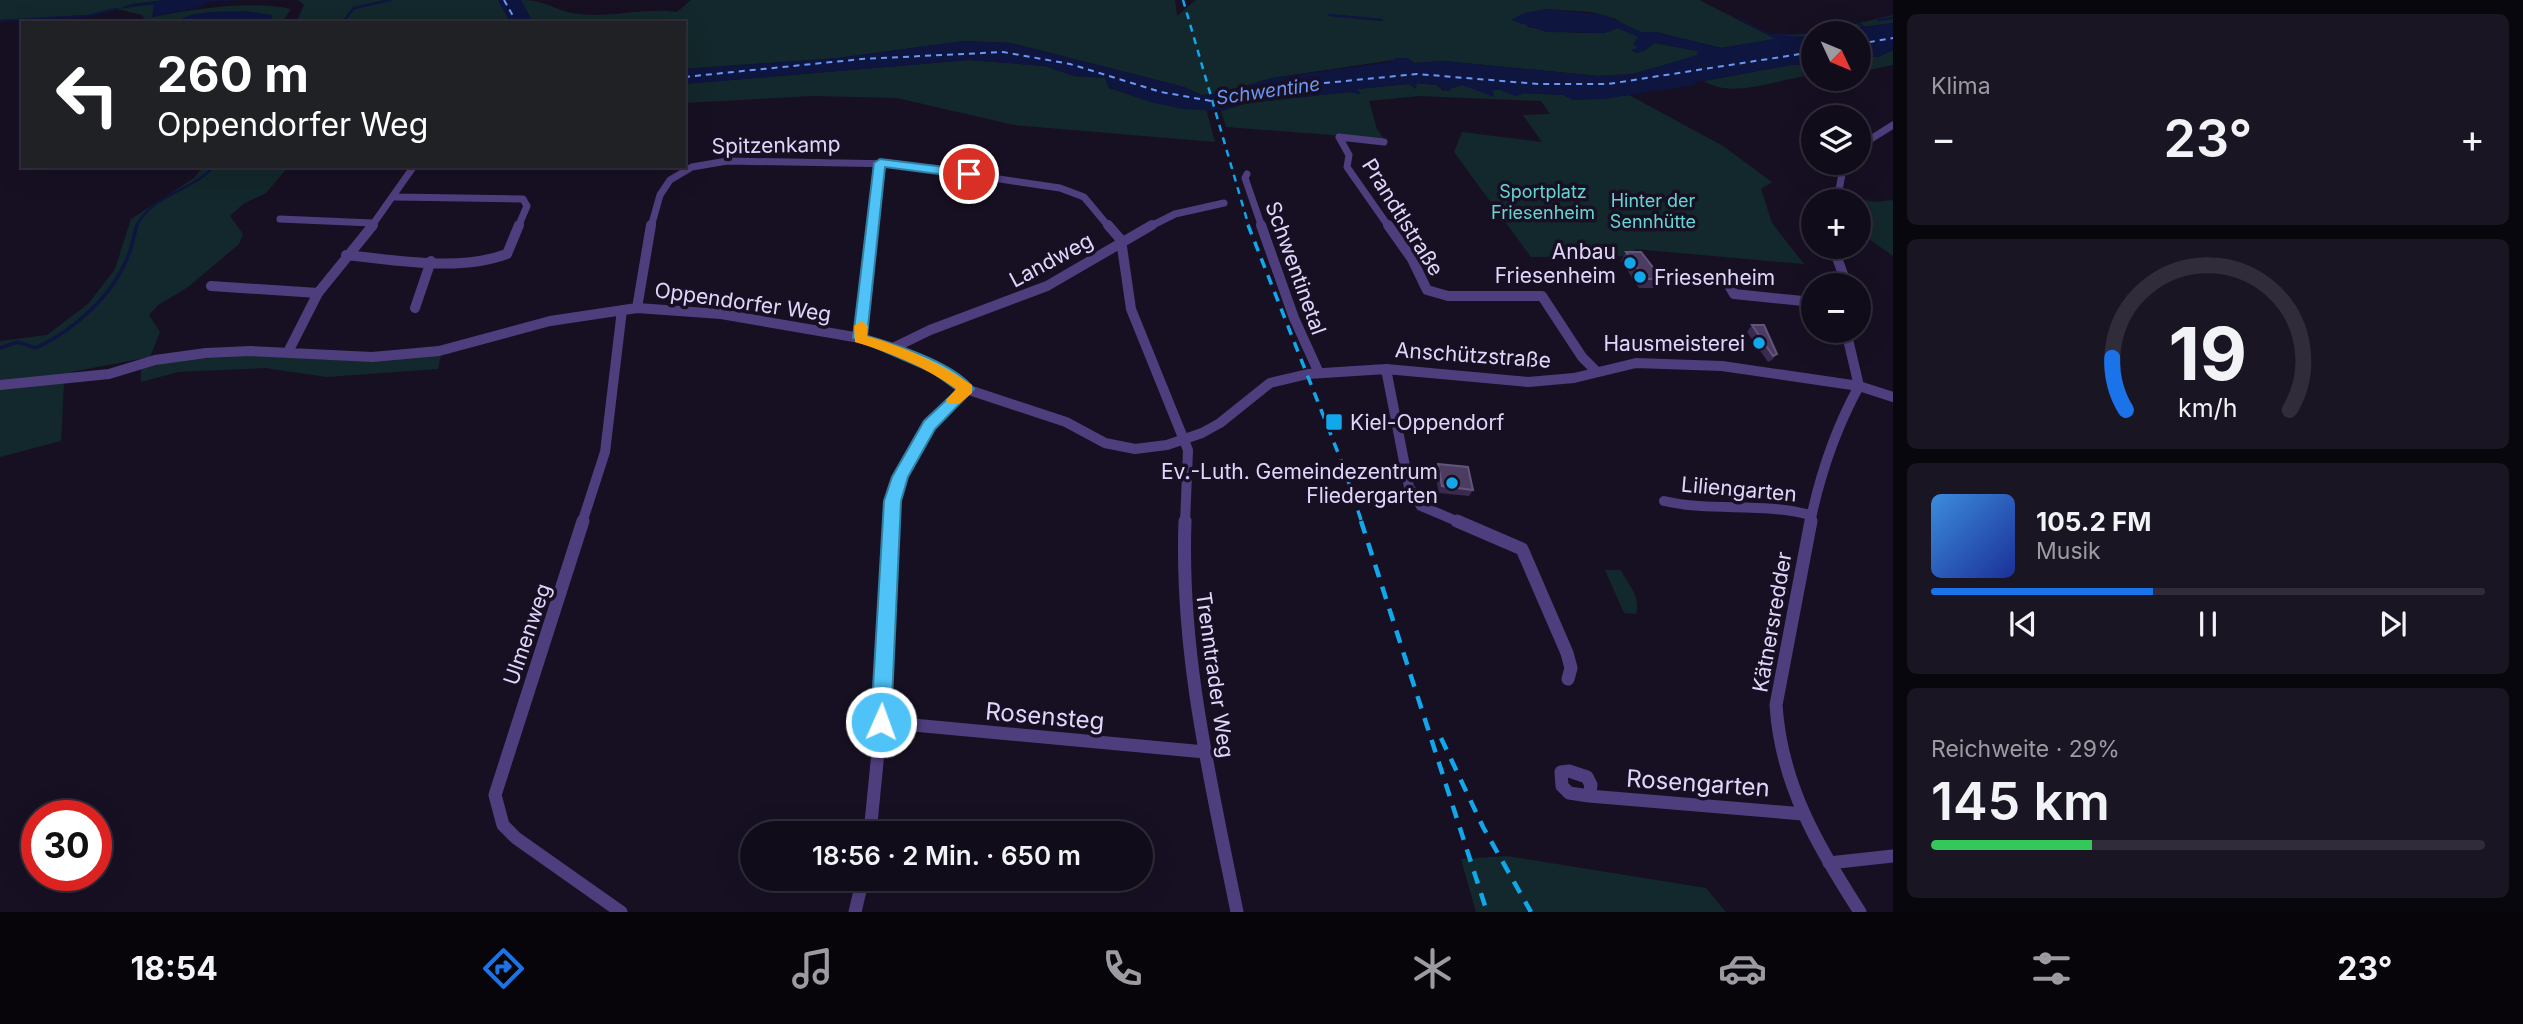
<!DOCTYPE html>
<html lang="de">
<head>
<meta charset="utf-8">
<style>
	body { margin:0; font-family:Inter,sans-serif; background:#1a1523; color:#f1f3f6; height:100vh; display:flex; flex-direction:column; font-size:26px; white-space:nowrap }
	* { box-sizing:border-box; margin:0 }
	p { font-size:23px; color:#9c9ba2 }
	.icon { flex:none; width:38px; height:38px; fill:none; stroke:currentColor; stroke-width:2; stroke-linecap:round; stroke-linejoin:round }
	.map { position:relative; flex:1; overflow:hidden }
	.drawer { display:flex; flex-direction:column; gap:14px; padding:14px; background:#09070e; width:630px }
	.drawer>* { flex:none }
	.top-card { position:absolute; left:21px; top:21px; width:665px; height:147px; border-radius:0px; box-shadow:0 7px 28px #0002,0 0 0 2px #302c39; background:#202124; color:#fff; overflow:hidden }
	.needle { width:46px; rotate:134deg }
	.fabs { position:absolute; left:1801px; top:21px; display:grid; gap:14px }
	.fabs a { display:grid; place-items:center; width:70px; height:70px; border-radius:50%; background:#110c1a; box-shadow:0 7px 28px #0002,0 0 0 2px #302c39; font-size:35px }
	.speed { position:absolute; left:21px; top:800px; display:flex; gap:14px; font-size:35px; font-weight:700; text-align:center }
	.speed>* { display:grid; place-content:center; width:91px; height:91px; border-radius:50%; background:#110c1a; box-shadow:0 7px 28px #0002,0 0 0 2px #302c39; line-height:1 }
	.speed .limit { border:10px solid #d22; background:#fff; color:#111 }
	.pin { position:absolute; display:grid; place-items:center; width:60px; height:60px; color:#fff; margin:-30px; border:4px solid #fff; border-radius:50%; box-shadow:0 2px 7px #0007 }
	.me { position:absolute; width:77px; margin:-38px; rotate:2deg; stroke-linejoin:round; filter:drop-shadow(0 0 5px #0008) }
	.turn { display:flex; align-items:center; gap:24px; height:147px; padding:0 21px; font-size:32px }
	.turn .icon { width:91px; height:91px; stroke-width:2.5 }
	.turn b { display:block; font-size:49px; line-height:60px }
	.big { font-size:52px; font-weight:600; line-height:1.1 }
	.drawer .card { flex:1; display:flex; flex-direction:column; justify-content:center; gap:10px; min-width:0; padding:0 24px; border-radius:10px; background:#1a1523 }
	.drawer .dial { align-items:center; gap:0 }
	.dial svg { height:182px; overflow:visible; fill:none; stroke:#302c39; stroke-width:7; stroke-linecap:round; text-anchor:middle }
	.dial text { fill:#f1f3f6; stroke:none }
	.song { display:flex; align-items:center; gap:21px }
	.cover { width:84px; height:84px; border-radius:10px; background:linear-gradient(135deg,hsl(210 70% 55%),hsl(230 70% 35%)) }
	.played { height:7px; border-radius:4px; background:linear-gradient(90deg,#1a73e8 40%,#302c39 40%) }
	.keys { display:flex; justify-content:space-around; direction:ltr }
	.heat { display:flex; justify-content:space-between; align-items:center; font-size:38px; direction:ltr }
	.charge { height:10px; border-radius:5px; background:linear-gradient(90deg,#34c759 29%,#302c39 0) }
	.trip { position:absolute; left:740px; top:821px; width:413px; height:70px; border-radius:35px; background:#110c1a; box-shadow:0 7px 28px #0002,0 0 0 2px #302c39; font-weight:600; line-height:70px; text-align:center }
	.menu { display:flex; height:112px; justify-content:space-around; align-items:center; background:#07050a; color:#9c9ba2 }
	.menu .icon { width:49px; height:49px }
	.menu .selected { color:#1a73e8 }
	.menu b { font-size:32px; color:#f1f3f6 }
	main { display:flex; flex:1; min-height:0 }
	.map>svg:first-child { display:block }
</style>
</head>
<body>
<main>
<div class="map">
<svg width="1893" height="912" viewBox="0 0 1893 912">
	<rect width="100%" height="100%" fill="#171023"/>
	<!-- green -->
	<path fill="#13282c" d="M 0,0 L 165,0 L 132,4 L 121,8 L 155,4 L 153,17 C 192,9 254,0 291,9 L 282,23 L 269,23 L 272,16 C 246,12 207,8 183,18 L 181,23 L 162,20 L 147,23 L 142,15 L 117,9 L 88,16 L 0,21 Z
		M 298,0 L 498,0 L 511,23 L 296,23 L 304,5 Z
		M 521,0 C 548,0 556,12 579,14 C 612,18 644,7 677,12 L 691,0 L 1175,0 L 1177,16 L 1196,0 L 1699,0 L 1776,39 L 1721,48 L 1656,32 L 1641,32 L 1621,25 L 1616,19 L 1591,12 L 1548,9 L 1537,11 L 1527,27 L 1578,33 L 1604,33 L 1618,28 L 1639,37 L 1647,47 L 1655,43 L 1698,51 L 1697,56 L 1633,74 L 1599,76 L 1444,61 L 1415,63 L 1407,58 L 1272,78 L 1217,94 L 1201,95 L 1184,87 L 1011,43 L 964,41 L 838,58 L 684,69 L 684,23 L 533,23 Z
		M 1893,15 L 1893,23 L 1813,33 L 1813,37 L 1774,36 L 1817,33 Z
		M 1893,50 L 1893,65 L 1859,72 L 1859,55 L 1878,57 Z
		M 969,60 L 1045,66 L 1074,76 L 1105,78 L 1109,88 C 1141,99 1171,109 1206,109 L 1215,142 L 1014,125 L 897,98 L 813,96 L 684,103 L 684,84 Z
		M 1813,64 L 1813,75 C 1780,78 1733,100 1704,81 L 1791,65 Z
		M 1416,83 L 1437,85 L 1443,91 L 1462,85 L 1485,91 L 1504,89 L 1515,96 L 1524,93 L 1564,95 L 1573,100 L 1629,95 L 1723,146 L 1772,182 L 1761,189 L 1772,223 L 1804,264 L 1634,249 L 1638,256 L 1531,257 L 1454,152 L 1462,132 L 1542,142 L 1523,115 L 1550,114 L 1541,101 L 1418,96 L 1369,101 L 1377,129 L 1384,139 L 1226,127 L 1221,111 L 1247,103 L 1349,92 L 1360,94 L 1357,89 L 1409,84 L 1416,89 Z
		M 204,166 L 289,166 L 266,193 L 243,204 L 230,216 L 243,234 L 239,244 L 188,287 L 158,305 L 149,315 L 160,332 L 150,357 L 71,372 L 64,383 L 61,441 L 0,457 L 0,341 L 47,335 L 89,303 L 115,269 L 131,219 L 194,178 Z
		M 1844,196 L 1875,202 L 1893,200 L 1893,256 L 1859,232 L 1858,201 L 1843,201 Z
		M 268,355 C 327,362 382,362 441,355 L 438,369 L 327,377 L 265,368 L 178,372 L 141,382 L 141,369 L 175,360 Z
		M 1605,570 L 1621,570 C 1628,585 1641,596 1636,614 L 1624,613 Z
		M 1507,856 L 1706,888 L 1726,912 L 1476,912 L 1461,859 Z"/>
	<!-- water -->
	<path fill="#0e153e" d="M 165,0 L 241,0 L 207,2 L 197,8 L 152,17 L 154,4 L 117,9 L 132,4 Z
		M 498,0 L 521,0 L 533,23 L 511,23 Z
		M 1548,9 L 1605,15 L 1641,32 L 1656,32 L 1721,48 L 1775,39 L 1737,17 L 1740,17 L 1770,34 L 1818,32 L 1775,36 L 1813,37 L 1813,64 L 1791,65 L 1697,82 L 1694,85 L 1604,99 L 1573,100 L 1564,95 L 1524,93 L 1515,96 L 1498,89 L 1493,90 L 1494,97 L 1462,85 L 1451,88 L 1449,92 L 1437,85 L 1417,83 L 1416,89 L 1409,84 L 1357,89 L 1361,94 L 1349,92 L 1247,103 L 1221,111 L 1183,109 L 1150,102 L 1109,87 L 1105,78 L 1074,76 L 1045,66 L 969,60 L 684,84 L 684,69 L 838,58 L 964,41 L 1011,43 L 1184,87 L 1201,95 L 1217,94 L 1272,78 L 1391,62 L 1395,58 L 1407,58 L 1415,63 L 1444,61 L 1599,76 L 1633,74 L 1697,55 L 1698,51 L 1655,43 L 1644,51 L 1636,53 L 1631,50 L 1637,48 L 1633,44 L 1638,37 L 1618,28 L 1604,33 L 1547,32 L 1511,20 L 1524,13 Z
		M 245,11 L 272,15 L 269,23 L 181,23 L 183,18 C 202,10 224,13 245,11 Z
		M 1893,23 L 1893,50 L 1878,57 L 1859,55 L 1858,33 L 1832,33 Z"/>
	<g fill="none" stroke-linecap="round" stroke-linejoin="round">
		<!-- stream-far1 -->
		<path stroke="#0e153e" stroke-width="2.5" d="M 1329,15 L 1382,20
			M 1878,20 L 1893,18
			M 0,21 L 88,16 L 117,9
			M 342,23 L 354,8 L 390,0
			M 1858,23 L 1864,27
			M 136,227 C 151,194 192,192 214,166"/>
		<!-- stream -->
		<path stroke="#0e153e" stroke-width="3.5" d="M 0,348 L 17,342 L 36,348 C 76,329 115,294 130,251 C 133,243 134,234 137,225"/>
		<!-- ferry -->
		<path stroke="#6b97f4" stroke-width="2" stroke-dasharray="6 5" stroke-linecap="butt" d="M 504,0 L 517,23
			M 1858,44 L 1893,38
			M 684,77 L 862,59 L 1003,52 L 1070,64 L 1161,92 L 1217,102 L 1304,85 L 1417,74 L 1539,84 L 1608,84 L 1813,52"/>
		<!-- minor-far2 -->
		<path stroke="#4f3e7e" stroke-width="7" d="M 1339,137 L 1349,155 L 1347,167 L 1389,227
			M 1339,137 L 1384,142
			M 1858,147 L 1893,125
			M 1247,174 L 1245,178 L 1262,227
			M 395,197 L 523,199 L 527,206 L 518,227
			M 1837,201 L 1844,163
			M 280,219 L 372,223
			M 371,227 L 414,166
			M 651,227 L 660,195 L 670,180 L 692,167 L 727,161 L 897,164 L 1060,188 L 1084,197 L 1109,227
			M 872,227 L 879,163
			M 1149,227 L 1175,214 L 1224,203"/>
		<!-- minor-far1 -->
		<path stroke="#4f3e7e" stroke-width="10" d="M 1108,225 L 1121,240 L 1131,309 L 1188,450 L 1185,523
			M 1261,225 L 1294,318 L 1319,373
			M 1388,225 L 1412,259 L 1427,290 L 1448,296 L 1542,296 L 1582,357 L 1596,371
			M 1833,247 L 1847,285
			M 346,255 C 397,260 458,272 507,254 L 519,225
			M 1723,275 L 1734,294 L 1813,302
			M 211,286 L 318,293
			M 415,308 L 431,261
			M 637,308 L 651,225
			M 860,338 L 872,225
			M 893,348 L 930,330 L 1047,286 L 1152,225
			M 288,352 L 318,293 L 373,225
			M 1386,369 L 1409,487 L 1421,506 L 1461,523
			M 0,385 L 109,374 L 155,360 L 206,353 L 251,351 L 372,357 L 439,351 L 550,321 L 637,308 L 721,314 L 860,338 L 893,348 L 937,369 L 966,389 L 1066,422 L 1105,443 L 1135,449 L 1167,445 L 1202,433 L 1220,423 L 1270,383 L 1308,374 L 1386,369 L 1528,382 L 1574,378 L 1636,363 L 1722,366 L 1859,386 L 1893,397
			M 1664,501 C 1712,512 1762,502 1810,515
			M 582,523 L 605,452 L 622,310
			M 891,523 C 894,470 928,424 966,389
			M 1810,523 C 1820,474 1835,430 1859,386 L 1846,331"/>
		<!-- minor -->
		<path stroke="#4f3e7e" stroke-width="13" d="M 583,521 L 495,795 L 503,825 L 516,838 L 621,912
			M 1185,521 C 1180,654 1211,783 1237,912
			M 1457,521 L 1522,549 L 1567,653 L 1571,668 L 1568,679
			M 1811,521 L 1776,705 C 1781,784 1818,847 1860,912
			M 881,722 L 1205,752
			M 1569,771 L 1587,777 L 1591,785 L 1589,796 L 1569,793 L 1562,786 L 1561,772 Z
			M 1589,796 L 1803,814
			M 870,833 L 881,722 L 891,521
			M 1829,863 L 1893,856
			M 855,912 L 863,878"/>
		<!-- rail-far2 -->
		<path stroke="#12a6eb" stroke-width="2.5" stroke-dasharray="7 6" stroke-linecap="butt" d="M 1183,0 L 1249,227"/>
		<!-- rail-far1 -->
		<path stroke="#12a6eb" stroke-width="3.5" stroke-dasharray="10 8" stroke-linecap="butt" d="M 1248,225 L 1344,468 L 1362,523"/>
		<!-- rail -->
		<path stroke="#12a6eb" stroke-width="4.5" stroke-dasharray="13 10" stroke-linecap="butt" d="M 1361,521 L 1487,912
			M 1441,738 L 1483,827 L 1531,912"/>
	</g>
	<!-- wall -->
	<path fill="#3a2a4f" d="M 1626,252 L 1662,279 L 1656,288 L 1639,288 L 1621,261 Z
		M 1752,325 L 1777,354 L 1772,360 L 1768,362 L 1747,332 Z
		M 1438,464 L 1473,490 L 1469,496 L 1439,493 L 1434,470 Z"/>
	<!-- building -->
	<path fill="#4c3c62" stroke="#63547a" stroke-width="2" d="M 1626,252 L 1641,252 L 1662,279 L 1645,279 Z
		M 1752,325 L 1764,325 L 1777,354 L 1773,356 Z
		M 1438,464 L 1468,467 L 1473,490 L 1442,486 Z"/>
	<!-- route -->
	<path fill="#4fc3f7" stroke="#337fa1" stroke-width="2" d="M 880,159 L 969,170 L 975,174 L 969,178 L 885,167 L 867,336 C 898,345 955,363 974,389 L 935,429 L 908,477 L 901,501 L 891,722 L 888,728 L 881,731 L 874,728 L 871,722 L 884,501 L 892,477 L 924,421 L 957,390 L 932,372 L 853,338 L 874,163 Z"/>
	<!-- slow -->
	<path fill="#f59e0b" d="M 861,321 L 868,326 L 867,336 C 906,347 939,363 972,385 L 972,393 L 959,404 L 948,404 L 946,400 L 956,389 C 925,367 892,353 855,342 L 854,326 Z"/>
	<!-- markers -->
	<g fill="#12a6eb" stroke="#171023" stroke-width="2.5">
		<circle cx="1630" cy="263" r="7"/>
		<circle cx="1640" cy="277" r="7"/>
		<circle cx="1759" cy="343" r="7"/>
		<rect x="1325" y="413" width="18" height="18" rx="3.5"/>
		<circle cx="1452" cy="483" r="7"/>
	</g>
	<g text-anchor="middle" dominant-baseline="central" stroke-width="7" stroke-linejoin="round" paint-order="stroke">
		<!-- far-park labels -->
		<g font-size="18" fill="#66d6d3" stroke="#171023">
			<text x="1543" y="191">Sportplatz<tspan x="1543" dy="21">Friesenheim</tspan></text>
			<text x="1653" y="200">Hinter der<tspan x="1653" dy="21">Sennhütte</tspan></text>
		</g>
		<!-- far-water labels -->
		<g font-size="19" font-style="italic" fill="#6b97f4" stroke="#171023">
			<text transform="translate(1268 91) rotate(-8)">Schwentine</text>
		</g>
		<!-- street labels -->
		<g font-size="21" fill="#e2d5fc" stroke="#171023">
			<text transform="translate(776 145) rotate(-1)">Spitzenkamp</text>
			<text transform="translate(1403 217) rotate(58)">Prandtlstraße</text>
			<text transform="translate(1051 260) rotate(-28)">Landweg</text>
			<text transform="translate(1296 268) rotate(70)">Schwentinetal</text>
			<text transform="translate(743 302) rotate(8)">Oppendorfer Weg</text>
			<text transform="translate(1473 355) rotate(4)">Anschützstraße</text>
			<text transform="translate(1739 489) rotate(5)">Liliengarten</text>
			<text transform="translate(1772 622) rotate(-80)">Kätnersredder</text>
			<text transform="translate(527 634) rotate(-71)">Ulmenweg</text>
			<text transform="translate(1215 675) rotate(82)">Trenntrader Weg</text>
		</g>
		<!-- poi labels -->
		<g font-size="21" fill="#e2d5fc" stroke="#171023" text-anchor="end">
			<text x="1616" y="251">Anbau<tspan x="1616" dy="24">Friesenheim</tspan></text>
			<text x="1654" y="277" text-anchor="start">Friesenheim</text>
			<text x="1745" y="343">Hausmeisterei</text>
			<text x="1350" y="422" text-anchor="start">Kiel-Oppendorf</text>
			<text x="1438" y="471">Ev.-Luth. Gemeindezentrum<tspan x="1438" dy="24">Fliedergarten</tspan></text>
		</g>
		<!-- near-street labels -->
		<g font-size="24" fill="#e2d5fc" stroke="#171023">
			<text transform="translate(1045 716) rotate(5)">Rosensteg</text>
			<text transform="translate(1698 783) rotate(4)">Rosengarten</text>
		</g>
	</g>
</svg>
<div class="fabs">
<a><svg class="needle" viewBox="-14 -14 28 28"><path d="M0-13l5 13h-10z" fill="#e53935"/><path d="M0 13l5-13h-10z" fill="#9c9ba2"/></svg></a>
<a><svg class="icon" aria-label="layers" viewBox="0 0 24 24"><path d="M12 4l9 5-9 5-9-5zM3 14l9 5 9-5"/></svg></a>
<a>+</a>
<a>−</a>
</div>
<div class="speed"><div class="limit">30</div></div>
<div class="pin" style="left:969px;top:174px;background:#d93025"><svg class="icon" aria-label="arrive" viewBox="0 0 24 24"><path d="M6 21V4h12l-3 4 3 4H6"/></svg></div>
<svg class="me" style="left:881px;top:722px" viewBox="-20 -20 40 40"><circle r="17" fill="#4fc3f7" stroke="#fff" stroke-width="3"/><path d="M0-11L8 9 0 5-8 9z" fill="#fff"/></svg>
<div class="trip">18:56 · 2 Min. · 650 m</div>
<div class="top-card">
<div class="turn"><svg class="icon" aria-label="left" viewBox="0 0 24 24"><path d="M17 20v-9H6M10 6l-5 5 5 5"/></svg><div><b>260 m</b>Oppendorfer Weg</div></div>
</div>
</div>
<section class="drawer">
<div class="card"><p>Klima</p>
<div class="heat"><a>−</a><b class="big">23°</b><a>+</a></div>
</div>
<div class="card dial"><svg viewBox="0 0 100 80">
<path d="M14 69A42 42 0 1 1 86 69"/>
<path d="M14 69A42 42 0 0 1 8 46" stroke="#1a73e8"/>
<text x="50" y="56" font-size="32" font-weight="700">19</text>
<text x="50" y="72" font-size="11">km/h</text>
</svg></div>
<div class="card">
<div class="song"><i class="cover"></i><div><b>105.2 FM</b><p>Musik</p></div></div>
<div class="played"></div>
<div class="keys"><svg class="icon" aria-label="previous" viewBox="0 0 24 24"><path d="M18 5L8 12l10 7zM5 5v14"/></svg><svg class="icon" aria-label="pause" viewBox="0 0 24 24"><path d="M8 5v14M16 5v14"/></svg><svg class="icon" aria-label="next" viewBox="0 0 24 24"><path d="M6 5l10 7-10 7zM19 5v14"/></svg></div>
</div>
<div class="card"><p>Reichweite · 29%</p><b class="big">145 km</b><div class="charge"></div></div>
</section>
</main>
<nav class="menu">
<b>18:54</b>
<svg class="icon selected" aria-label="directions" viewBox="0 0 24 24"><path d="M12 3l9 9-9 9-9-9zM9 14v-3h6M13 9l2 2-2 2"/></svg>
<svg class="icon" aria-label="music" viewBox="0 0 24 24"><path d="M9 18V5l10-2v13"/><circle cx="6" cy="18" r="3"/><circle cx="16" cy="16" r="3"/></svg>
<svg class="icon" aria-label="phone" viewBox="0 0 24 24"><path d="M5 4h4l2 5-3 2q2 4 5 5l2-3 5 2v4C11 20 4 13 5 4z"/></svg>
<svg class="icon" aria-label="climate" viewBox="0 0 24 24"><path d="M12 3v18M4 7l16 10M4 17L20 7"/></svg>
<svg class="icon" aria-label="car" viewBox="0 0 24 24"><path d="M5 17H2v-5l4-1 3-4h7l3 4 3 1v5h-3M9 17h6M6 11h13"/><circle cx="7" cy="17" r="2"/><circle cx="17" cy="17" r="2"/></svg>
<svg class="icon" aria-label="filters" viewBox="0 0 24 24"><path d="M4 7h16M4 17h16"/><circle cx="9" cy="7" r="2"/><circle cx="15" cy="17" r="2"/></svg>
<b>23°</b>
</nav>
</body>
</html>
